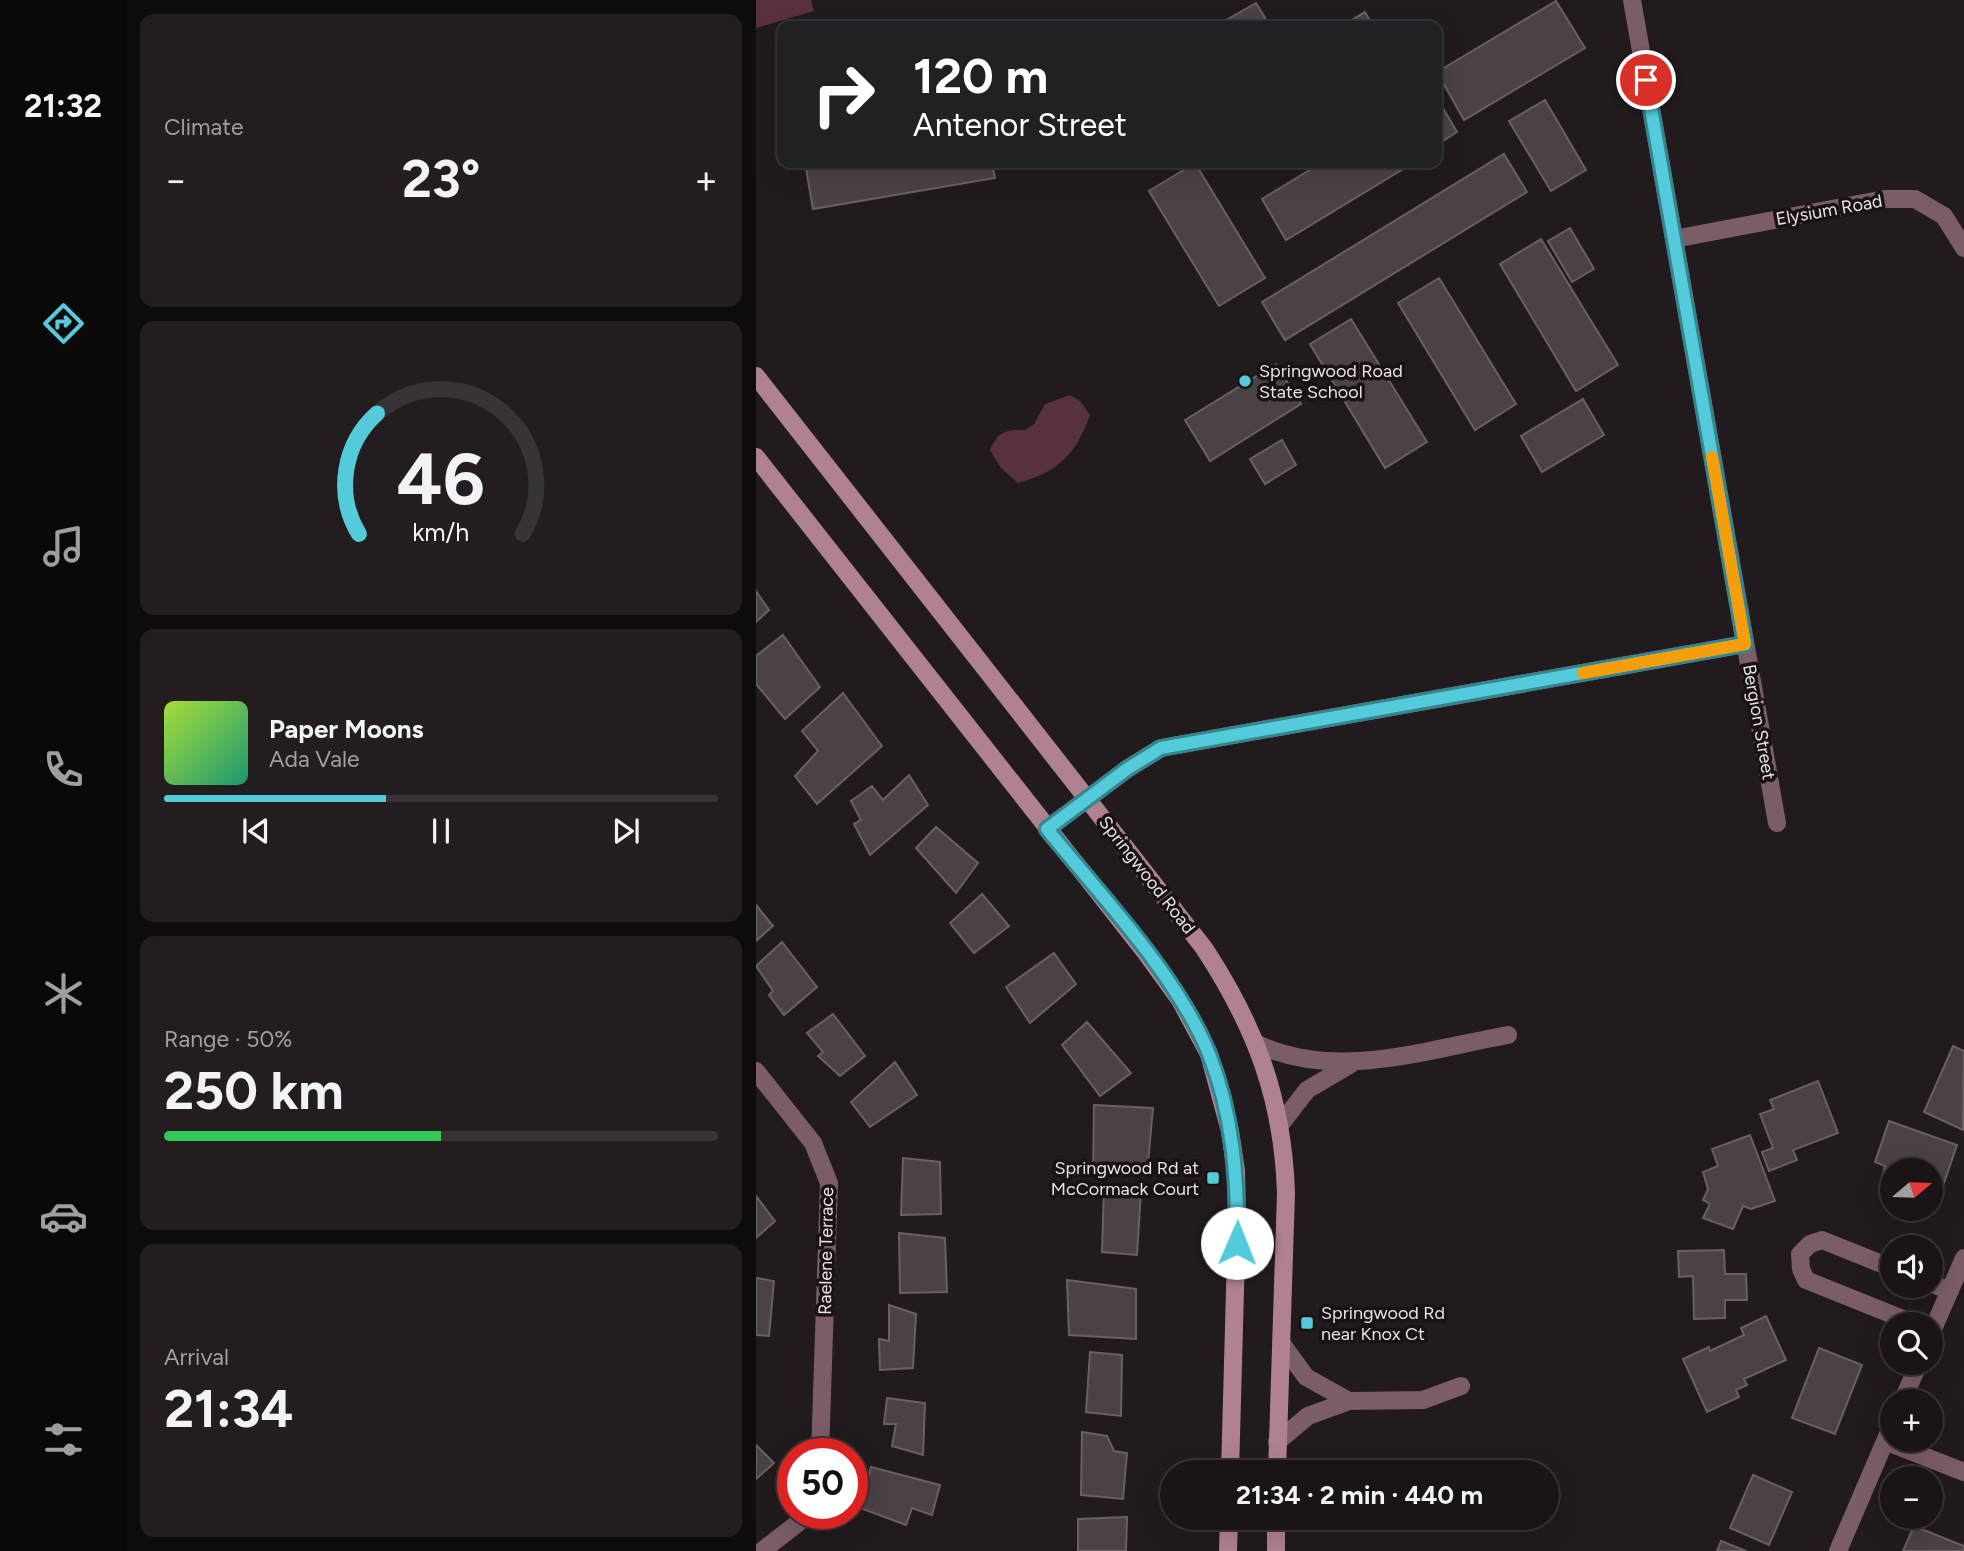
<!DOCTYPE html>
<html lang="en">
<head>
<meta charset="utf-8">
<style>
	body { margin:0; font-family:Figtree,sans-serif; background:#231d1f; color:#f1f3f6; height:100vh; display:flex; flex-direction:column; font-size:26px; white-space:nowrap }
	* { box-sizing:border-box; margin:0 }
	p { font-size:23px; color:#9f9ea1 }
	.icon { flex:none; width:38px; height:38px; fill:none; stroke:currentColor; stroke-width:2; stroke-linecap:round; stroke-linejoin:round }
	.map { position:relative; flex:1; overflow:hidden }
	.details { display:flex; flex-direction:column; gap:14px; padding:14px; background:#0e0b0c; width:630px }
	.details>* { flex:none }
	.top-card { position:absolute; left:21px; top:21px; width:665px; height:147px; border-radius:14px; box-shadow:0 7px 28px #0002,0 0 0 2px #383335; background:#202124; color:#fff; overflow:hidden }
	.needle { width:46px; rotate:71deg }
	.buttons { position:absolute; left:1124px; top:1158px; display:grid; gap:14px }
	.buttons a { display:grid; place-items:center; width:63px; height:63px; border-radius:50%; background:#1a1416; box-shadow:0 7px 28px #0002,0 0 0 2px #383335; font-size:35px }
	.speed { position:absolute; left:21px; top:1438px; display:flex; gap:14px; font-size:35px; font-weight:700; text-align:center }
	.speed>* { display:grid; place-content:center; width:91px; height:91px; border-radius:50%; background:#1a1416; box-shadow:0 7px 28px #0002,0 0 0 2px #383335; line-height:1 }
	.speed .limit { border:10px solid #d22; background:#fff; color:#111 }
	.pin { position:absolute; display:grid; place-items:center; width:60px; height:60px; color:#fff; margin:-30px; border:4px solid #fff; border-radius:50%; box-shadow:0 2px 7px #0007 }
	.me { position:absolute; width:77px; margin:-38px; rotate:1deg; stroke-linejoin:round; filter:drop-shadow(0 0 5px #0008) }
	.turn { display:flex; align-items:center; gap:24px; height:147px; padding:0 21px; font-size:32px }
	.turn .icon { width:91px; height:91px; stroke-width:2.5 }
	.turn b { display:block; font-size:49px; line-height:60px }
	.big { font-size:52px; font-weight:700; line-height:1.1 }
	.details .widget { flex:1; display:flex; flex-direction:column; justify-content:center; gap:10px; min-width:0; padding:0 24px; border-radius:14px; background:#231d1f }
	.details .dial { align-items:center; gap:0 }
	.dial svg { height:182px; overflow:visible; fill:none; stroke:#383335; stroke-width:7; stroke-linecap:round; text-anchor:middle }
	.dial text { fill:#f1f3f6; stroke:none }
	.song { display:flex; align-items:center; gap:21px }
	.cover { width:84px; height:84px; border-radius:10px; background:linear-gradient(135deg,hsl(80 70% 55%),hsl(160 70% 35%)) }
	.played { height:7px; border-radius:4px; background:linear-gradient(90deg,#53cbda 40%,#383335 40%) }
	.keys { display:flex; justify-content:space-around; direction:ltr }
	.heat { display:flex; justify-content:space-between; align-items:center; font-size:38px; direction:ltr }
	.charge { height:10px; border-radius:5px; background:linear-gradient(90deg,#34c759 50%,#383335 0) }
	.trip { position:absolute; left:404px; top:1460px; width:399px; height:70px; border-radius:35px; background:#1a1416; box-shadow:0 7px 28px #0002,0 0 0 2px #383335; font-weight:700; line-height:70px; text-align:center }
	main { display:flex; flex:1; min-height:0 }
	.tabs { display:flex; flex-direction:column; width:126px; justify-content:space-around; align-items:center; background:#0a0809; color:#9f9ea1 }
	.tabs .icon { width:49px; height:49px }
	.tabs .active { color:#53cbda }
	.tabs b { font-size:32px; color:#f1f3f6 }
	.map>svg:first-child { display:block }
</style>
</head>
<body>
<main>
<nav class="tabs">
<b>21:32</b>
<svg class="icon active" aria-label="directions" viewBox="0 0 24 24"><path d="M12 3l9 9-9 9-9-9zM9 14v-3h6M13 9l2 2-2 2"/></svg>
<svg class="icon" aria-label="music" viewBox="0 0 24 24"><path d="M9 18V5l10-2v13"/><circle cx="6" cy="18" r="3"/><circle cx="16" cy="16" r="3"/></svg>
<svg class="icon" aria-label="phone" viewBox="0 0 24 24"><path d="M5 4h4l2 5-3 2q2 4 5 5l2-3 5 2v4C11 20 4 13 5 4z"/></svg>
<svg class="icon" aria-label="climate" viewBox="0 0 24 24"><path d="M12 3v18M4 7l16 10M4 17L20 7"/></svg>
<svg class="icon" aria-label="car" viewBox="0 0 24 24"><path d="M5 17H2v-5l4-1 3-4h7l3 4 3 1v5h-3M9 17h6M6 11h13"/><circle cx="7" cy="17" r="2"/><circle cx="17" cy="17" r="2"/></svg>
<svg class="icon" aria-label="filters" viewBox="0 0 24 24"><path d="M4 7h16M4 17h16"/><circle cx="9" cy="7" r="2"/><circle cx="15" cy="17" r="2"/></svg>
</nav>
<section class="details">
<div class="widget"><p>Climate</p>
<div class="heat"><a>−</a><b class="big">23°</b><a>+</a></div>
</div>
<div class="widget dial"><svg viewBox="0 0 100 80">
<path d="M14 69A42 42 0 1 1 86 69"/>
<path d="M14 69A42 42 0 0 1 22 16" stroke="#53cbda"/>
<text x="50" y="56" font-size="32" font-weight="700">46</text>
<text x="50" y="72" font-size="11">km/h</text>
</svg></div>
<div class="widget">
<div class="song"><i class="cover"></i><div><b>Paper Moons</b><p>Ada Vale</p></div></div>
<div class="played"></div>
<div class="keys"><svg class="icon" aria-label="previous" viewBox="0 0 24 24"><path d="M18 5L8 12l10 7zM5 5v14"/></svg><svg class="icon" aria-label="pause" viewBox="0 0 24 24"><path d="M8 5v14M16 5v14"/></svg><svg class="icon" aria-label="next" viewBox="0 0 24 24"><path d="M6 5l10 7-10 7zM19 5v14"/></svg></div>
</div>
<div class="widget"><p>Range · 50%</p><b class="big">250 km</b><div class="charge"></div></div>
<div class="widget"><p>Arrival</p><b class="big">21:34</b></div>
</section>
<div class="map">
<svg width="1208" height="1551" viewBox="0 0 1208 1551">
	<rect width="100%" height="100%" fill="#221b1d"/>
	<!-- green -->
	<path fill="#58313f" d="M 0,0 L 55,0 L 58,11 L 0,28 Z
		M 314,395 L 324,401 L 334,415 C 319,455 304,471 262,483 L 245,468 L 234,450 C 243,431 249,430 269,430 L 278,424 L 289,404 Z"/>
	<!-- building -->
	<path fill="#4b4245" stroke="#696062" stroke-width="2" d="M 800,1 L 829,48 L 708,120 L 681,72 Z
		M 500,3 L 514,26 L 460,26 Z
		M 609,12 L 617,26 L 586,26 Z
		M 681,98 L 701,132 L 681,145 Z
		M 789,100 L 830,170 L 795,191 L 753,121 Z
		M 748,154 L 771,192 L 529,340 L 506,302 Z
		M 49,163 L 236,163 L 239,178 L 57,209 Z
		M 439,163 L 509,278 L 463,306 L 393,191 Z
		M 565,163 L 657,163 L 530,240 L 506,199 Z
		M 814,228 L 838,269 L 816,282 L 792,241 Z
		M 785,239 L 862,365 L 820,391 L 744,264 Z
		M 683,278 L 760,404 L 719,430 L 642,303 Z
		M 595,319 L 671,442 L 629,468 L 554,344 Z
		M 520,364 L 545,404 L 454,461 L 429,420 Z
		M 827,399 L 848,435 L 786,472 L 765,436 Z
		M 526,440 L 540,465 L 509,484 L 494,459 Z
		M 0,591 L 13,610 L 0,622 Z
		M 27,635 L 64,687 L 29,719 L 0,684 L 0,656 Z
		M 87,693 L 126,746 L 61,804 L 39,776 L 62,751 L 46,731 Z
		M 153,775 L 172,805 L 114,855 L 98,824 L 105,820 L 95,801 L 116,786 L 127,800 Z
		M 180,827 L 222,863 L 200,893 L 160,848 Z
		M 226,894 L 253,926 L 218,953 L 194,923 Z
		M 0,905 L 17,926 L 0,941 Z
		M 26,942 L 61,987 L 28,1015 L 13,995 L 17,991 L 0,966 Z
		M 298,953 L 320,984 L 274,1023 L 250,987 Z
		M 77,1014 L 109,1056 L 84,1076 L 62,1056 L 67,1052 L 51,1033 Z
		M 331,1022 L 375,1073 L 344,1096 L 306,1045 Z
		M 1197,1046 L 1208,1051 L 1207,1130 L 1168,1112 Z
		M 139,1062 L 161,1095 L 114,1127 L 95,1102 Z
		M 1062,1081 L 1082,1133 L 1037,1150 L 1041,1160 L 1013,1171 L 1006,1152 L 1017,1148 L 1004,1114 L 1018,1109 L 1014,1100 Z
		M 338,1105 L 397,1108 L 391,1174 L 337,1174 Z
		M 1133,1121 L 1201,1145 L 1187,1186 L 1174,1181 L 1174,1171 L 1136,1171 L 1136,1177 L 1127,1174 L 1129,1166 L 1119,1162 Z
		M 994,1135 L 1019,1201 L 995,1209 L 987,1206 L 977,1229 L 947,1218 L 954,1204 L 947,1200 L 952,1189 L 947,1172 L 962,1166 L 956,1149 Z
		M 147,1158 L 184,1162 L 185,1214 L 145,1215 Z
		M 348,1187 L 385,1191 L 381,1255 L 346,1252 Z
		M 0,1196 L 19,1221 L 0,1238 Z
		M 143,1233 L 189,1238 L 191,1292 L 144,1293 Z
		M 968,1250 L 969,1274 L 990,1274 L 991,1300 L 969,1300 L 969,1318 L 938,1319 L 937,1276 L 923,1277 L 922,1251 Z
		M 0,1278 L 18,1281 L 13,1336 L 0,1335 Z
		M 311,1280 L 380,1289 L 380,1339 L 313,1335 Z
		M 133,1305 L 160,1314 L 157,1368 L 124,1370 L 123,1339 L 133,1341 Z
		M 1010,1316 L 1030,1360 L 988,1379 L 991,1385 L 980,1390 L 983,1397 L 951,1412 L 927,1359 L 953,1347 L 954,1351 L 988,1335 L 985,1328 Z
		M 1063,1348 L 1106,1365 L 1079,1434 L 1036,1418 Z
		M 334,1352 L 366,1355 L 365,1416 L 330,1412 Z
		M 131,1398 L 169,1403 L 167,1455 L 136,1446 L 140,1424 L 128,1424 Z
		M 326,1432 L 351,1436 L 358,1451 L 371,1453 L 367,1499 L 325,1495 Z
		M 0,1445 L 18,1463 L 0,1479 Z
		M 115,1467 L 184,1485 L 176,1515 L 156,1508 L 150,1525 L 104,1508 Z
		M 997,1475 L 1036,1492 L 1013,1545 L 974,1528 Z
		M 371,1517 L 370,1551 L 322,1551 L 322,1519 Z
		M 1158,1526 L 1208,1546 L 1208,1551 L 1147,1551 Z
		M 965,1541 L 990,1551 L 961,1551 Z"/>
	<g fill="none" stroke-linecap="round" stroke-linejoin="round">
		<!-- street -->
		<path stroke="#7a5d67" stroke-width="18" d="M 876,0 L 1021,823
			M 918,239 L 1129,199 L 1159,199 L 1188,216 L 1208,248
			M 291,829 L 371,769 L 405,748 L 989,644
			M 501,1044 C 582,1081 668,1050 752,1035
			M 0,1071 L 57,1143 L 73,1183 L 64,1454
			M 524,1125 L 551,1090 L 595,1064
			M 1136,1268 L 1066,1240 L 1054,1244 L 1044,1254 L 1045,1269 L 1050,1280 L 1162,1325
			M 1174,1283 L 1194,1291
			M 1174,1336 L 1208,1258
			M 526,1344 L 550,1377 L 593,1401
			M 1146,1402 L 1163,1363
			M 1129,1441 L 1208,1472
			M 521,1442 L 552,1416 L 593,1401 L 667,1400 L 705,1386
			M 6,1551 L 42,1523 L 47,1514
			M 1082,1551 L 1136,1425"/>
		<!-- secondary -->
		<path stroke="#b08191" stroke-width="18" d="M 0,376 L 448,948 C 499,1026 527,1098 530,1193 L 521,1472
			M 0,457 L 390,953 L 424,1000 L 453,1054 L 474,1131 L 480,1171 L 481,1218 L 474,1472
			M 472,1551 L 473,1517
			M 520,1551 L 520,1517"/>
	</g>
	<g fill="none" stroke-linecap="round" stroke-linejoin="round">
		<!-- route casing -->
		<g stroke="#36848e" stroke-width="18">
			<path id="route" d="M 481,1243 C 482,1180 477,1114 453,1054 C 421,975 344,895 291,829 L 371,769 L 405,748 L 989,644 L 890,80"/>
		</g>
		<!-- route -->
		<use href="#route" stroke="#53cbda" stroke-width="12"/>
		<!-- slow -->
		<path stroke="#f59e0b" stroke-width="12" d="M 827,673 L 989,644 L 956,457"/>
	</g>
	<!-- markers -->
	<g fill="#53cbda" stroke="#191214" stroke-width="2.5">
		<circle cx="489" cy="381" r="7"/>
		<rect x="450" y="1171" width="14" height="14" rx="3.5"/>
		<rect x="544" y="1316" width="14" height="14" rx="3.5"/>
	</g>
	<g text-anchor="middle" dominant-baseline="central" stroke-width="7" stroke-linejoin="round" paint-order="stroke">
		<!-- street labels -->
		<g font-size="18" fill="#e6e1e3" stroke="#191214">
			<text transform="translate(1073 210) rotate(-10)">Elysium Road</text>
			<text transform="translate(1003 722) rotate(80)">Bergion Street</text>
			<text transform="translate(391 875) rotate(52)">Springwood Road</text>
			<text transform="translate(70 1251) rotate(-89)">Raelene Terrace</text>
		</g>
		<!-- poi labels -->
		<g font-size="18" fill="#e6e1e3" stroke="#191214" text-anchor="start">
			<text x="503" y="371">Springwood Road<tspan x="503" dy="21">State School</tspan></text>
			<text x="443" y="1168" text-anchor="end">Springwood Rd at<tspan x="443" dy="21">McCormack Court</tspan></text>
			<text x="565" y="1313">Springwood Rd<tspan x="565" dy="21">near Knox Ct</tspan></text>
		</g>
	</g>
</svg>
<div class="buttons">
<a><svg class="needle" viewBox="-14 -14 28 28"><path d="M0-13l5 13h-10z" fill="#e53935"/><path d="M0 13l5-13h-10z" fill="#9f9ea1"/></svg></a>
<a><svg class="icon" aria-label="sound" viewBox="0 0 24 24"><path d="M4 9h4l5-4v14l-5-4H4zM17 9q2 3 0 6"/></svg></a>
<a><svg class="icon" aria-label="search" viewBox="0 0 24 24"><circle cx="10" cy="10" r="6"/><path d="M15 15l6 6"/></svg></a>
<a>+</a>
<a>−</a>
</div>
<div class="speed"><div class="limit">50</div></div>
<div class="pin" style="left:890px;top:80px;background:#d93025"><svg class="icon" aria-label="arrive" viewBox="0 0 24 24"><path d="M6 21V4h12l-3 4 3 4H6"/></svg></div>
<svg class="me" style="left:481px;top:1243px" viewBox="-20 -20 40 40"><circle r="19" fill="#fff"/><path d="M0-13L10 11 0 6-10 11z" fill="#53cbda"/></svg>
<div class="trip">21:34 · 2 min · 440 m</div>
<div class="top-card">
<div class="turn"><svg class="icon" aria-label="right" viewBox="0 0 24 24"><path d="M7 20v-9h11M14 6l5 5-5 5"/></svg><div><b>120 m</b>Antenor Street</div></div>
</div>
</div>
</main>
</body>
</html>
